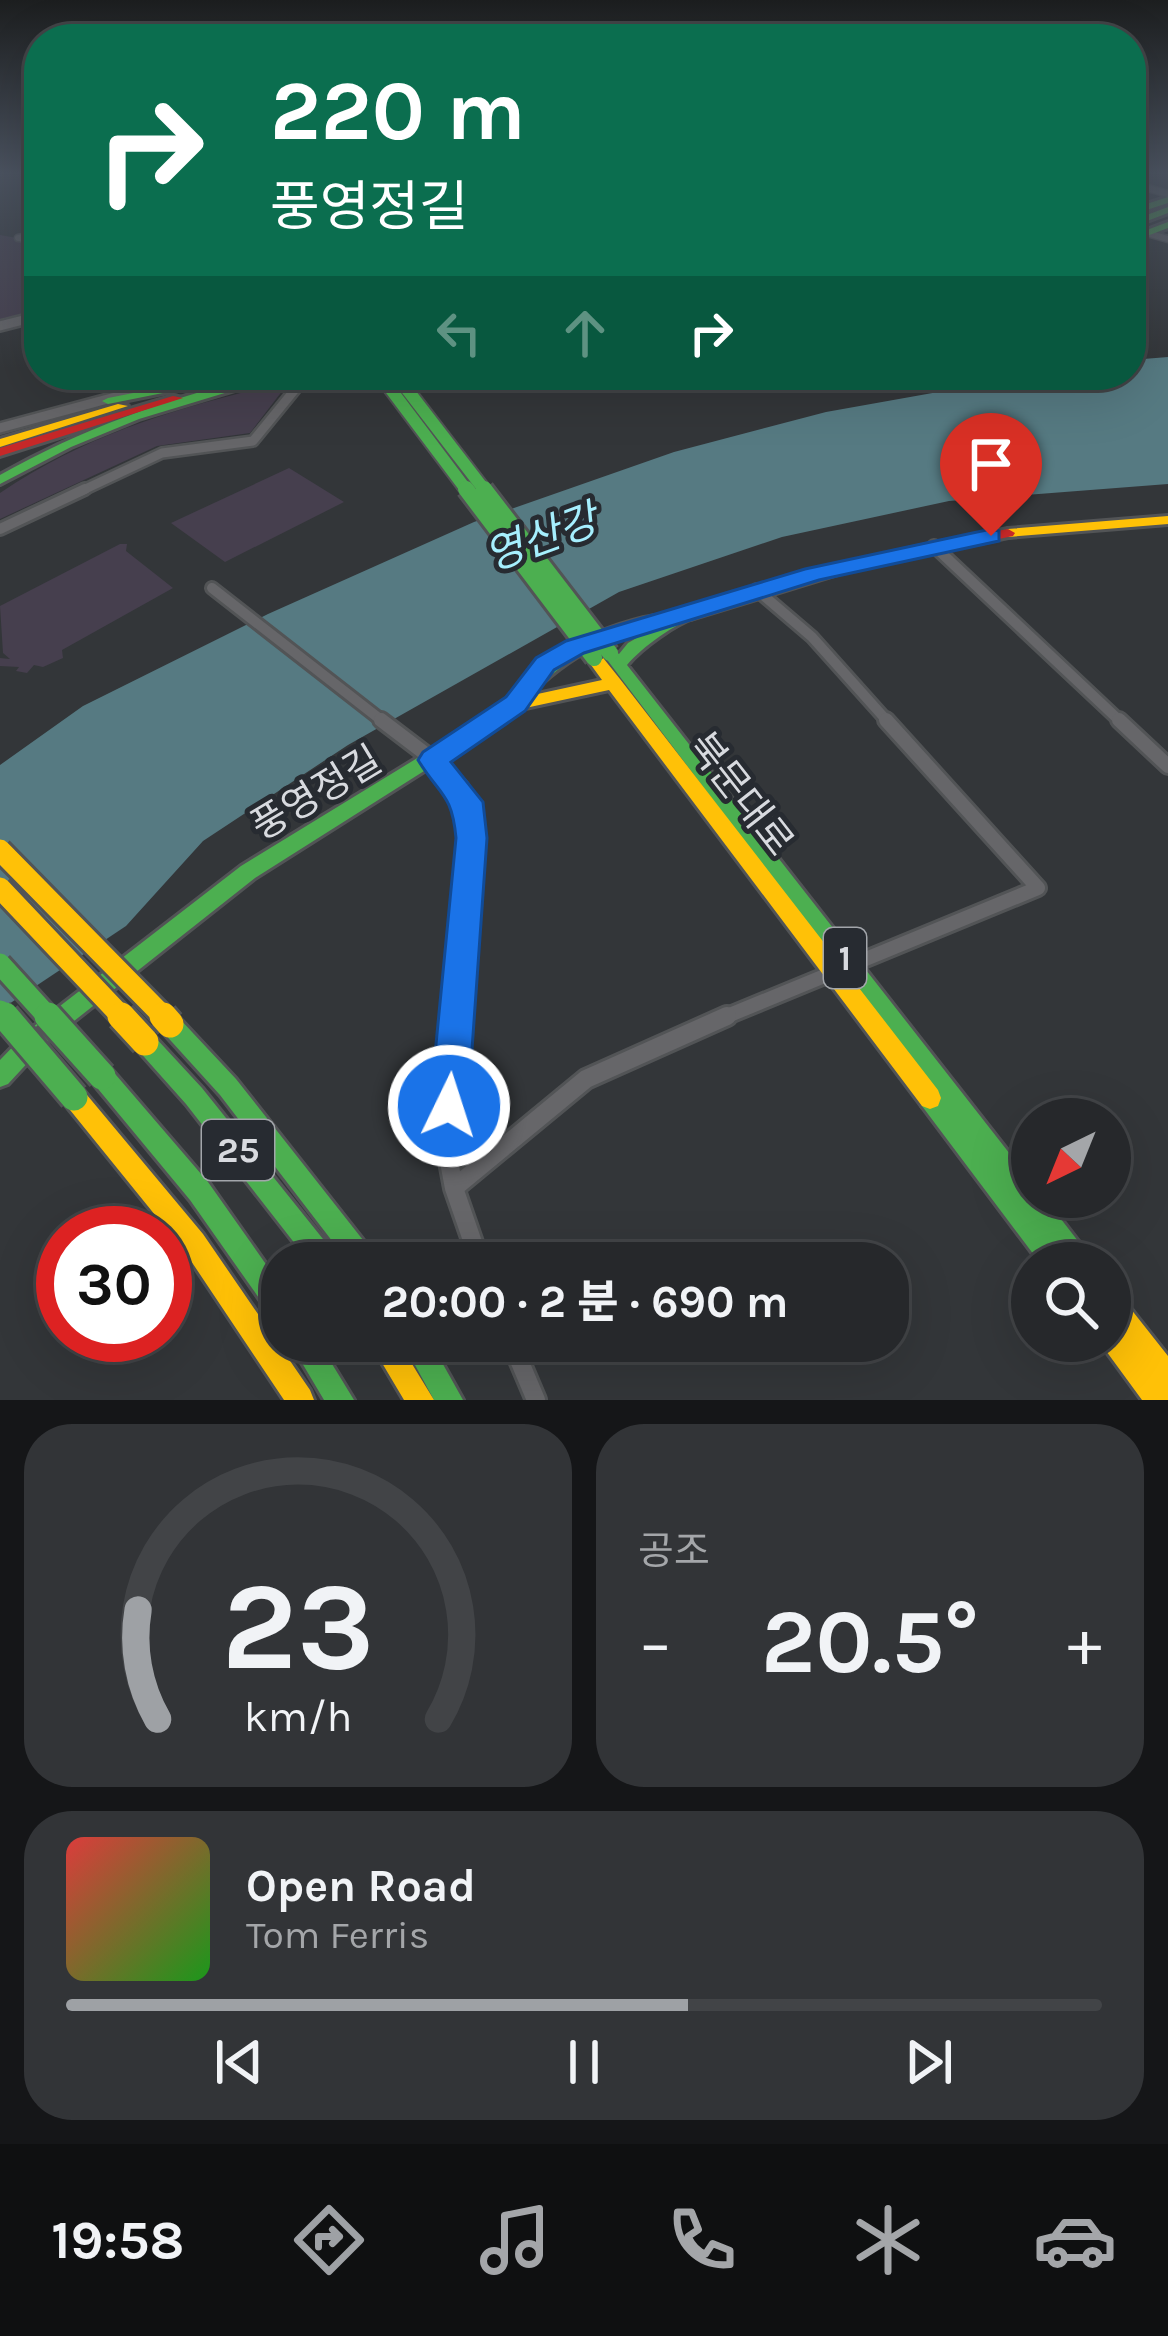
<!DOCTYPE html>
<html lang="ko">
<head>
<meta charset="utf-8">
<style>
	body { margin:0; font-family:Karla,"Noto Sans KR",sans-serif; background:#323437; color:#f1f3f6; height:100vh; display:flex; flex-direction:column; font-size:45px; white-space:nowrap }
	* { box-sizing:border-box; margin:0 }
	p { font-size:39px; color:#a4a6a9 }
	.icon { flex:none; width:66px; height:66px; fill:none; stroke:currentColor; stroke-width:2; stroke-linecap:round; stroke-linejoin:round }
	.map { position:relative; height:1400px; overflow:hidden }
	.panel { display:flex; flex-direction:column; gap:24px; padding:24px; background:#151618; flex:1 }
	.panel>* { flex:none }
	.top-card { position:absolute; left:24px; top:24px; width:1122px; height:366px; border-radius:48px; box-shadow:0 12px 48px #0002,0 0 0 3px #424447; background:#0b6e4f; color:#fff; overflow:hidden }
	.needle { width:78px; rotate:223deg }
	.buttons { position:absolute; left:1011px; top:1098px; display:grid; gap:24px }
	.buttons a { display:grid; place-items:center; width:120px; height:120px; border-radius:50%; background:#26282b; box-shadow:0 12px 48px #0002,0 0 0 3px #424447; font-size:60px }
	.speed { position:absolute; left:36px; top:1206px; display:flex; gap:24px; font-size:60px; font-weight:700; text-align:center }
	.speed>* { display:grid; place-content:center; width:156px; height:156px; border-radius:50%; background:#26282b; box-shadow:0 12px 48px #0002,0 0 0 3px #424447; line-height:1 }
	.speed .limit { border:18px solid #d22; background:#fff; color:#111 }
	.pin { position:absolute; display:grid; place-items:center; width:102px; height:102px; color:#fff; margin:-123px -51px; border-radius:50% 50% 50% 0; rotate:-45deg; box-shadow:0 0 12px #0007 }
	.pin .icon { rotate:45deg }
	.me { position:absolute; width:132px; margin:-66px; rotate:4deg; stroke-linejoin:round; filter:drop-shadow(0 0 9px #0008) }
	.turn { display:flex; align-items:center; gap:42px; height:252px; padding:0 48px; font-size:54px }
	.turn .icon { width:156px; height:156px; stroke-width:2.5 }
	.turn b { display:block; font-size:84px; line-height:102px }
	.lanes { display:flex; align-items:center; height:114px; padding:0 48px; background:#0003; justify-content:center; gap:60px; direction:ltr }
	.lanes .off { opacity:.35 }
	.big { font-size:90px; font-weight:700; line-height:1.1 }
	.panel .tile { flex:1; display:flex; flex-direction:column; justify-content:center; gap:18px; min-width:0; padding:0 42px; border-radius:48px; background:#323437 }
	.panel .dial { align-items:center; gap:0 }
	.dial svg { height:312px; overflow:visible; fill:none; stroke:#424447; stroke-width:7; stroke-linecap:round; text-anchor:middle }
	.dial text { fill:#f1f3f6; stroke:none }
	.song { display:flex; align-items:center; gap:36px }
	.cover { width:144px; height:144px; border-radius:18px; background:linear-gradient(135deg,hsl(0 70% 55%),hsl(120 70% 35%)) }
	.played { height:12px; border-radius:6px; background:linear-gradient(90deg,#9ea1a5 60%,#424447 60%) }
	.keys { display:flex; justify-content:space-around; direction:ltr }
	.heat { display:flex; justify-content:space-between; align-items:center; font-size:66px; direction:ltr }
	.panel .tiles { flex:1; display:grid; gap:24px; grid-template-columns:1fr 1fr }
	.tile:last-child { grid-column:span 2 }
	.trip { position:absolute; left:261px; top:1242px; width:648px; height:120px; border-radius:48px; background:#26282b; box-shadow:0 12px 48px #0002,0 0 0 3px #424447; font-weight:700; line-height:120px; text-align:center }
	.dock { display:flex; height:192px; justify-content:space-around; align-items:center; background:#0f1011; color:#a4a6a9 }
	.dock .icon { width:84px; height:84px }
	.dock .current { color:#9ea1a5 }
	.dock b { font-size:54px; color:#f1f3f6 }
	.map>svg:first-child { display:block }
</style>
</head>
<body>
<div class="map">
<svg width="1168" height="1400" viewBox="0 0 1168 1400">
	<rect width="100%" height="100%" fill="#333639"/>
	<!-- green -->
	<path fill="#463f4e" d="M 0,235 L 39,242 L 39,312 L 0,322 Z
		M 280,383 L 283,390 L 250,433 L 157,446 L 0,519 L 0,493 C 91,432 176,409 280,383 Z
		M 289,468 L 344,502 L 225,562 L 171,523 Z
		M 120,544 L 127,544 L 126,551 L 173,588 L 62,650 L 63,658 L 43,667 L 34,665 L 27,673 L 16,671 L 19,667 L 0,666 L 0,658 L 10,659 L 3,653 L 0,606 Z"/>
	<!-- water -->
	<path fill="#567a82" d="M 1168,357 L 1168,484 L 949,501 L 782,537 L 619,592 L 348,745 L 203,841 L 126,926 L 0,1010 L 0,765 L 83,706 L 268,614 L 474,522 L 674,452 L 826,412 L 1033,375 L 1131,375 L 1131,360 Z"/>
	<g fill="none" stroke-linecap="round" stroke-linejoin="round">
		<!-- street-far4 casing -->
		<g stroke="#525456" stroke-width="9">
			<path id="street-far4" d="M 1131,183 L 1168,194
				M 1147,233 L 1168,239
				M 39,234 L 18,238 L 39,240"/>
		</g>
		<!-- street-far3 casing -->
		<g stroke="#525456" stroke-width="14">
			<path id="street-far3" d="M 0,326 L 39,316
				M 0,428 L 197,375
				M 79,492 L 162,453 L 253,441 L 297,387 L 327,375"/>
		</g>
		<!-- street-far2 casing -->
		<g stroke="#525456" stroke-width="16">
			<path id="street-far2" d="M 0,529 L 85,489
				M 934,546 L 1122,723
				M 212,588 L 385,723
				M 757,590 L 812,637 L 889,723"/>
		</g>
		<!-- street-far1 casing -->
		<g stroke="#525456" stroke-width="20">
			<path id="street-far1" d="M 381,720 L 427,755
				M 1119,720 L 1168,766
				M 433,760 L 461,788 L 470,818 L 457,1019
				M 720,1019 L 1038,888 L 886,720"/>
		</g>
		<!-- street casing -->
		<g stroke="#525456" stroke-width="24">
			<path id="street" d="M 458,1016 L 446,1146 L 454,1188 L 480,1263
				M 454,1188 L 586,1079 L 727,1016
				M 511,1341 L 536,1400"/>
		</g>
		<!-- fast casing -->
		<g stroke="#525456" stroke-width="6">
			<path id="fast" d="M 1168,197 L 1168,203 L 1131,215 L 1131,209 Z
				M 1168,207 L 1168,213 L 1131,227 L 1131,221 Z
				M 1168,222 L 1168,228 L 1131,242 L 1131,236 Z
				M 264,375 L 284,375 L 139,419 L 71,447 L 0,484 L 0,475 C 83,428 171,397 264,375 Z
				M 189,382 L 193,383 L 193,387 L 108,404 L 102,401 L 108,398 Z
				M 691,609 L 696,611 L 699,614 L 696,617 C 676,623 642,647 627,665 L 1032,1182 L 1032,1197 L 1044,1197 L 1088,1254 L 1092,1263 L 1040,1263 L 922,1106 L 919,1098 L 922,1090 L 930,1087 L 602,653 L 610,648 L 619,654 L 628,643 L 659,625 C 597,637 550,668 511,716 L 255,878 L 45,1044 L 8,1084 L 0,1087 L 0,1060 L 29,1030 L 241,866 L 499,708 C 541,658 581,634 644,618 C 659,615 675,613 691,609 Z
				M 170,1014 L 178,1017 L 236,1079 L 374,1254 L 378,1263 L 349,1263 L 220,1095 L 162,1031 L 159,1024 L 162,1017 Z
				M 145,1032 L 153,1035 L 202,1088 L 335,1254 L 339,1263 L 310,1263 L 186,1104 L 137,1049 L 134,1042 L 137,1035 Z
				M 102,1065 L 110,1068 L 208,1182 L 282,1287 L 282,1322 L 273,1318 L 190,1200 L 94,1084 L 91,1076 L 94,1068 Z
				M 289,1341 L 318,1341 L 354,1400 L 324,1400 Z
				M 402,1341 L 430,1341 L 463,1400 L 434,1400 Z"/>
		</g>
		<!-- slow casing -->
		<g stroke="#525456" stroke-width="6">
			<path id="slow" d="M 118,404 L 128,406 L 0,447 L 0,439 Z
				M 1168,516 L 1168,524 L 1008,537 L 1001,533 L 1008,529 Z
				M 594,653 L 600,654 L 620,679 L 938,1090 L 941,1098 L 938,1106 L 930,1109 L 922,1106 L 609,690 L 516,710 L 510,708 L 508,704 L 510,700 L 602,680 L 586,658 Z
				M 74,1086 L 82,1089 L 203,1234 L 310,1390 L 314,1400 L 284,1400 L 185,1252 L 66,1105 L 63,1097 L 66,1089 Z
				M 1110,1290 L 1119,1294 L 1168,1356 L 1168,1400 L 1142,1400 L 1101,1344 L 1099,1341 L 1110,1341 Z
				M 369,1341 L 398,1341 L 434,1400 L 404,1400 Z"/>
		</g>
		<!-- jam casing -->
		<g stroke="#525456" stroke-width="6">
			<path id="jam" d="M 173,396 L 183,398 L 0,456 L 0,448 Z
				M 1008,529 L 1015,533 L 1013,536 L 851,570 L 691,619 L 683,614 L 686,611 C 791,574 898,549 1008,529 Z"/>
		</g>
		<!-- street-far4 -->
		<use href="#street-far4" stroke="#666669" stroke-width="6"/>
		<!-- street-far3 -->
		<use href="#street-far3" stroke="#666669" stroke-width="9"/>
		<!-- street-far2 -->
		<use href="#street-far2" stroke="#666669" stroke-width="10"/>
		<!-- street-far1 -->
		<use href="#street-far1" stroke="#666669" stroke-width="14"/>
		<!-- street -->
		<use href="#street" stroke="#666669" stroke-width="18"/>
		<!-- fast -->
		<use href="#fast" fill="#4caf50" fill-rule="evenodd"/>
		<!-- slow -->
		<use href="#slow" fill="#ffc107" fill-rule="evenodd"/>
		<!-- jam -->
		<use href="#jam" fill="#c62828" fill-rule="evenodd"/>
		<!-- fast-bridge-far3 casing -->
		<g stroke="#525456" stroke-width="16" stroke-linecap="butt">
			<path id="fast-bridge-far3" d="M 380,375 L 468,492
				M 396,375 L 486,492"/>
		</g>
		<!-- fast-bridge-far2 casing -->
		<g stroke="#525456" stroke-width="22" stroke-linecap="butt">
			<path id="fast-bridge-far2" d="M 466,489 L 594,658
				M 484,489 L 610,653"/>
		</g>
		<!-- fast-bridge-far1 casing -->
		<g stroke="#525456" stroke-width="27" stroke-linecap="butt">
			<path id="fast-bridge-far1" d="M 0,964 L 50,1019
				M 0,1011 L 7,1019"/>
		</g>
		<!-- fast-bridge casing -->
		<g stroke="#525456" stroke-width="33" stroke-linecap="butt">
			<path id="fast-bridge" d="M 5,1016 L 74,1097
				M 48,1016 L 102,1076"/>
		</g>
		<!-- slow-bridge-far1 casing -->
		<g stroke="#525456" stroke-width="27" stroke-linecap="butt">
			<path id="slow-bridge-far1" d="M 0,850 L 166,1019
				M 0,888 L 124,1019"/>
		</g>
		<!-- slow-bridge casing -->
		<g stroke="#525456" stroke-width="33" stroke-linecap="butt">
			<path id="slow-bridge" d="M 121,1016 L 145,1042
				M 163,1016 L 170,1024"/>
		</g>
		<!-- fast-bridge-far3 -->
		<use href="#fast-bridge-far3" stroke="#4caf50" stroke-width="12"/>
		<!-- fast-bridge-far2 -->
		<use href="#fast-bridge-far2" stroke="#4caf50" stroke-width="16"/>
		<!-- fast-bridge-far1 -->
		<use href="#fast-bridge-far1" stroke="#4caf50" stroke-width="21"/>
		<!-- fast-bridge -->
		<use href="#fast-bridge" stroke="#4caf50" stroke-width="27"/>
		<!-- slow-bridge-far1 -->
		<use href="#slow-bridge-far1" stroke="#ffc107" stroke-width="21"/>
		<!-- slow-bridge -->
		<use href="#slow-bridge" stroke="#ffc107" stroke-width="27"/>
	</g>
	<!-- sky -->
	<linearGradient id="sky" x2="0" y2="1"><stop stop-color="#1c1e1f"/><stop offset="0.47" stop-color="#4a525f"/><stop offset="1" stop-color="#4a525f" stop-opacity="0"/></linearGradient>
	<rect width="1168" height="368" fill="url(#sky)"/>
	<!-- route -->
	<path fill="#1a73e8" stroke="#114b97" stroke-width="3" d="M 991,529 L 999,531 L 999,541 L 819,580 L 584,653 L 554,670 L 525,711 L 451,762 L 483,802 L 487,838 L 468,1106 L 462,1119 L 449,1124 L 435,1119 L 430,1106 L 456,838 C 452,793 440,796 418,760 L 423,752 L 506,697 L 536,658 L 566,641 L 805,569 Z"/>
	<g text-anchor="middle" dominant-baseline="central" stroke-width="10" stroke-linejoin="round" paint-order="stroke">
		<!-- shield labels -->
		<g fill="#272b31" stroke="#a3a6ab" stroke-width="3">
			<rect x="824" y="928" width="42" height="60" rx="9"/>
			<rect x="202" y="1120" width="72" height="60" rx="9"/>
		</g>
		<g font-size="36" font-weight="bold" fill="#d8dadf">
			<text x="845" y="958">1</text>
			<text x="238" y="1150">25</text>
		</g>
		<!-- street labels -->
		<g font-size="39" fill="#d8dadf" stroke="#272b31">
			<text transform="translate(316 793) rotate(-31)">풍영정길</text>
			<text transform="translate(741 794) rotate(52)">북문대로</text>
		</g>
		<!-- water labels -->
		<g font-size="42" font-style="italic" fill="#a6effe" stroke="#272b31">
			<text transform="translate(541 538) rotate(-20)">영산강</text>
		</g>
	</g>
</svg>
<div class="buttons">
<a><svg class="needle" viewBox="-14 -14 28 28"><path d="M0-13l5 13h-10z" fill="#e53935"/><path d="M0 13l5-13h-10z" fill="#a4a6a9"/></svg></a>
<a><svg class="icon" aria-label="search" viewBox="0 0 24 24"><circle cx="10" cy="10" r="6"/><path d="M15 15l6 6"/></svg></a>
</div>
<div class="speed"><div class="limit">30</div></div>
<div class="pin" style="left:991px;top:536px;background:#d93025"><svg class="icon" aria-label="arrive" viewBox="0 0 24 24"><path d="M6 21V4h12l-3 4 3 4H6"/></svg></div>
<svg class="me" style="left:449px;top:1106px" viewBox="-20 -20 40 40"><circle r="17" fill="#1a73e8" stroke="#fff" stroke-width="3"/><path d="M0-11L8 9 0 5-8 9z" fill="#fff"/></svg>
<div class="trip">20:00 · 2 분 · 690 m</div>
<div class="top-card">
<div class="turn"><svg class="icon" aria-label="right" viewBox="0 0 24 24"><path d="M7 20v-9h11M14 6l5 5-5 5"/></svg><div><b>220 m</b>풍영정길</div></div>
<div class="lanes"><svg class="icon off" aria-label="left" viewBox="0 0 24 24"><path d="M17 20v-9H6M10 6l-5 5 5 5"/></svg><svg class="icon off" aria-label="ahead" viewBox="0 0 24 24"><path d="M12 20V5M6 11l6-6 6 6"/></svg><svg class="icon" aria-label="right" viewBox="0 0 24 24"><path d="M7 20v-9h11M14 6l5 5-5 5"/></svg></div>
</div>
</div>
<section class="panel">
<div class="tiles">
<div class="tile dial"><svg viewBox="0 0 100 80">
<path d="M14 69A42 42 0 1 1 86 69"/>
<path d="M14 69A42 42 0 0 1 9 41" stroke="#9ea1a5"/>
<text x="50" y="56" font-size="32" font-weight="700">23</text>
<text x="50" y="72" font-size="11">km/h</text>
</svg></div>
<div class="tile"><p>공조</p>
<div class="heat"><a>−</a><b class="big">20.5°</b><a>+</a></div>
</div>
<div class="tile">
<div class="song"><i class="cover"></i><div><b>Open Road</b><p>Tom Ferris</p></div></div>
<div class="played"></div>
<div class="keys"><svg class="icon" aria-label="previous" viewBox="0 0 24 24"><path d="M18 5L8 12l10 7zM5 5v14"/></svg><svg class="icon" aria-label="pause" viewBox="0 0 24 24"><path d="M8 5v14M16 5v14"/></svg><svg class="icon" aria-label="next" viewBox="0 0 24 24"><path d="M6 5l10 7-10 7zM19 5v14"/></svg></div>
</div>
</div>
</section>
<nav class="dock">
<b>19:58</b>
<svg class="icon current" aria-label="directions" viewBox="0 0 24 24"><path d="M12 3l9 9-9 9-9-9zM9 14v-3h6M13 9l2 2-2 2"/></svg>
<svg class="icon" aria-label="music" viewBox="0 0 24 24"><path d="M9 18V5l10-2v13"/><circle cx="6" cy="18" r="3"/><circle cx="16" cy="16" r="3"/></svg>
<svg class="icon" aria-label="phone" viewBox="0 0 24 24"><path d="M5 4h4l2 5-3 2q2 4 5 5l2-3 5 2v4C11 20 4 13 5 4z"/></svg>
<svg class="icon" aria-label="climate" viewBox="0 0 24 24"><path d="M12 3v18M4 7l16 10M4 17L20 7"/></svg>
<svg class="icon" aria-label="car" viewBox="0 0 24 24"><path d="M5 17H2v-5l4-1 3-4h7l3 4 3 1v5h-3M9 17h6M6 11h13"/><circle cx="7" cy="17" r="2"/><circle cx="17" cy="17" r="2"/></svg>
</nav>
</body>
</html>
